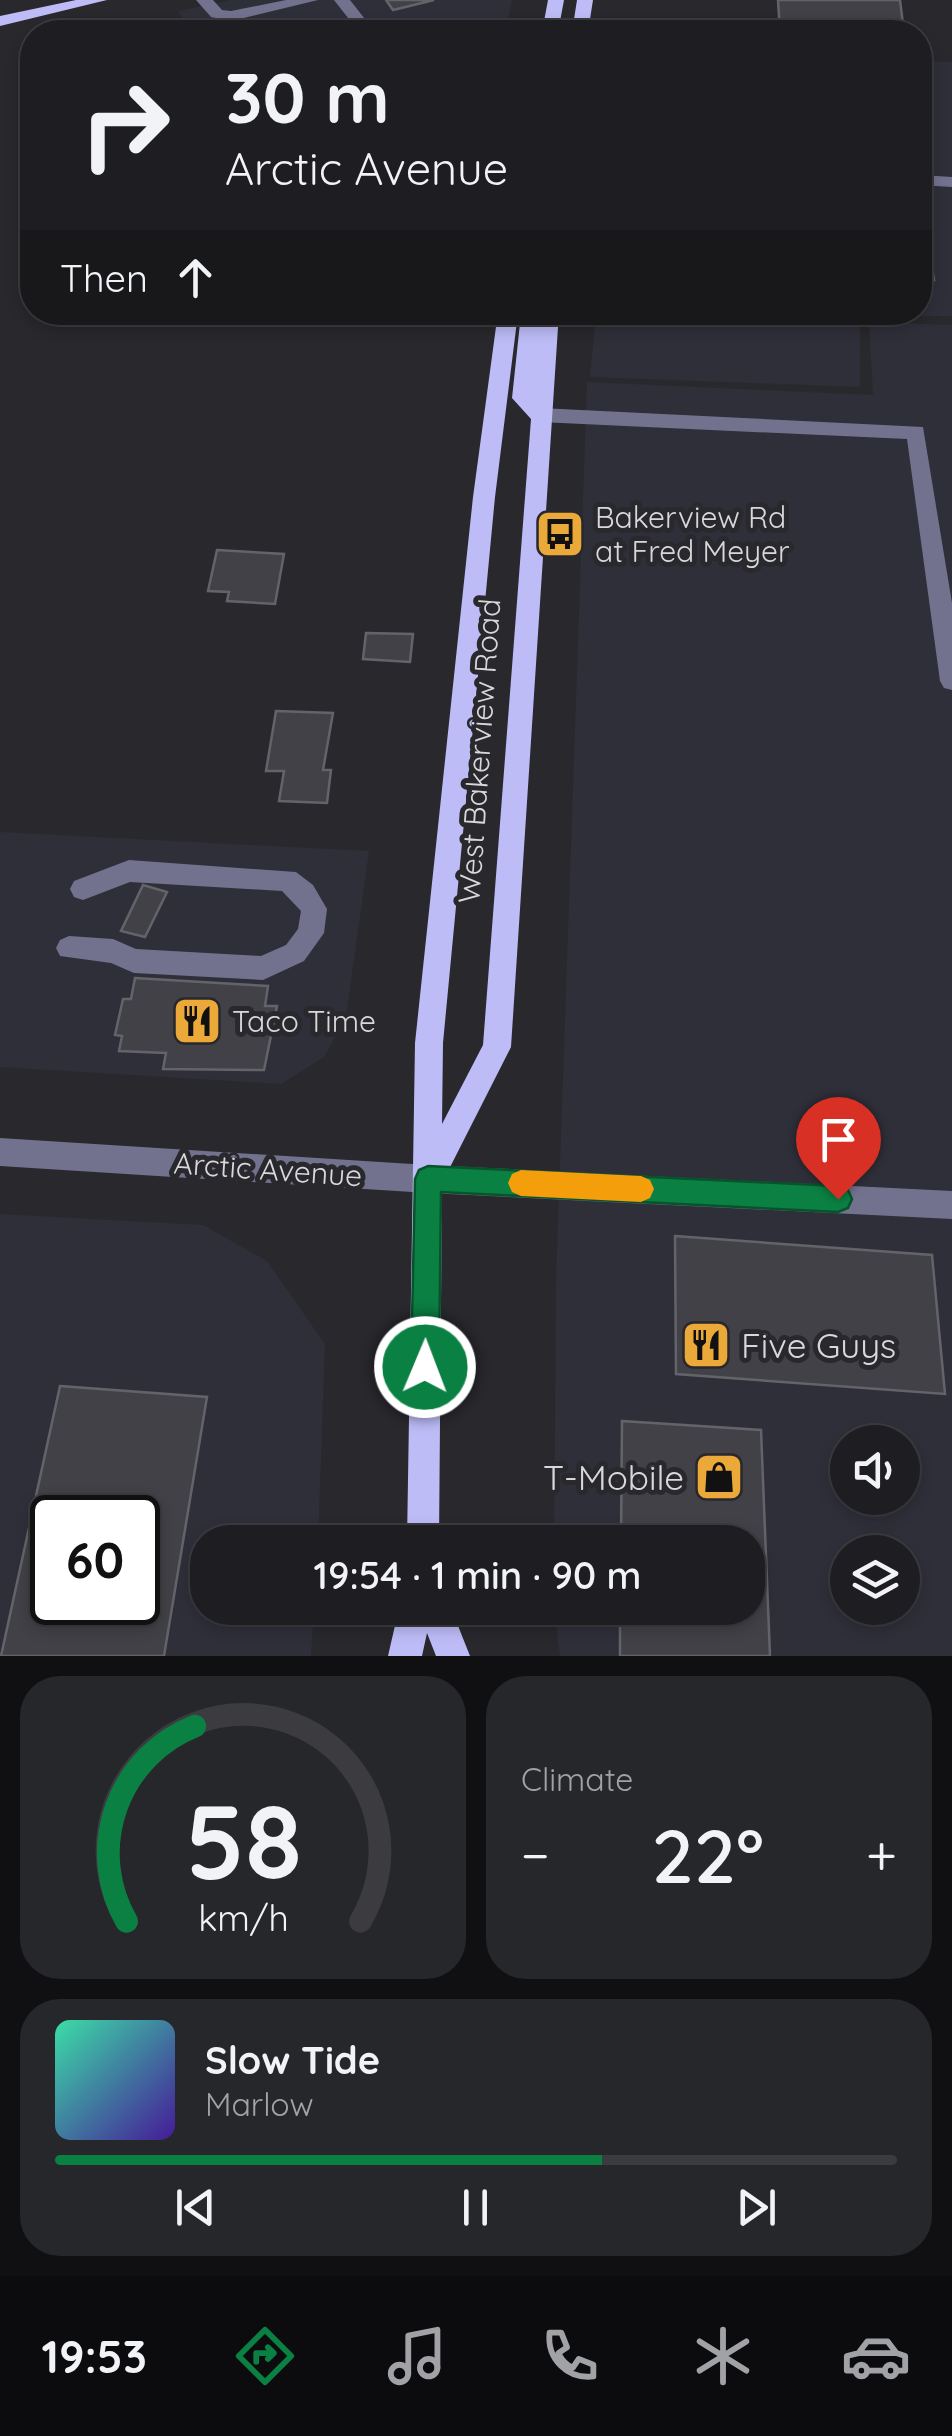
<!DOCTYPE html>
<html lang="en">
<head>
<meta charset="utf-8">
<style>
	body { margin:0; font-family:Quicksand,sans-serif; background:#26272a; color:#f1f3f6; height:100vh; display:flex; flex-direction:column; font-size:38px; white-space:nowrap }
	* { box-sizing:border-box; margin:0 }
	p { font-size:32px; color:#a1a2a5 }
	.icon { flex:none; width:55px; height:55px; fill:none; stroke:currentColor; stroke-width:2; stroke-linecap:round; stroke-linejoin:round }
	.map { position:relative; height:1656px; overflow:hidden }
	.drawer { display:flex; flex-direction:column; gap:20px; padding:20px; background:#101013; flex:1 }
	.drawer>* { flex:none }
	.hud { position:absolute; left:20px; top:20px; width:912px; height:305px; border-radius:40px; box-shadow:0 5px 15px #0003,0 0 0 2px #3c3c40; background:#1e1e22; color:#f1f3f6; overflow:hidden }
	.buttons { position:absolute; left:830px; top:1425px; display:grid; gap:20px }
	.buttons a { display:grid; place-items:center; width:90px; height:90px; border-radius:50%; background:#1e1e22; box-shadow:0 5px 15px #0003,0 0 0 2px #3c3c40; font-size:50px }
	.speed { position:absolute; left:30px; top:1495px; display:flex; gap:20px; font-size:50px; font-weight:700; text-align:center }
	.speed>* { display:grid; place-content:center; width:130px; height:130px; border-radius:50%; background:#1e1e22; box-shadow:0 5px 15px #0003,0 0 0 2px #3c3c40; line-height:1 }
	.speed .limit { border:5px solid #111; border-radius:15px; background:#fff; color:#111 }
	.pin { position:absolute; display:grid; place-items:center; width:85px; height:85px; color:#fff; margin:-102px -42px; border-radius:50% 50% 50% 0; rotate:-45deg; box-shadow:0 0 10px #0007 }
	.pin .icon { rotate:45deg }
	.me { position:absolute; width:110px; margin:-55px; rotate:1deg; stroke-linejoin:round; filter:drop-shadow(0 0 8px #0008) }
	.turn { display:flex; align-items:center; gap:35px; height:210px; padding:0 40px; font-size:45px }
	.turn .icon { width:130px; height:130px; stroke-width:2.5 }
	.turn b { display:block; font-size:70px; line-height:85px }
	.then { display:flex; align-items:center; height:95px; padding:0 40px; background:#0003; gap:20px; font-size:38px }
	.big { font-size:75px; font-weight:600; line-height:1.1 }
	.drawer .card { flex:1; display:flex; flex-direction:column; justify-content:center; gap:15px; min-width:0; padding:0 35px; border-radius:40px; background:#26272a }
	.drawer .dial { align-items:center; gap:0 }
	.dial svg { height:260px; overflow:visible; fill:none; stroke:#3c3c40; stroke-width:7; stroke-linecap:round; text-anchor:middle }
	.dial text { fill:#f1f3f6; stroke:none }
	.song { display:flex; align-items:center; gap:30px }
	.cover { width:120px; height:120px; border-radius:15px; background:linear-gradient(135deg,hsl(160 70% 55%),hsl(260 70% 35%)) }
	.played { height:10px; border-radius:5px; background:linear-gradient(90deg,#0b8043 65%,#3c3c40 65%) }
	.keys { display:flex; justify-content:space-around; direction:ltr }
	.heat { display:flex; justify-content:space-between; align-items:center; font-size:55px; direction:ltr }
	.drawer .tiles { flex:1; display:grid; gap:20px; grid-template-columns:1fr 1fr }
	.card:last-child { grid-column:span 2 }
	.trip { position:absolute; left:190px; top:1525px; width:575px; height:100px; border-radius:40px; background:#1e1e22; box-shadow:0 5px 15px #0003,0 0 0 2px #3c3c40; font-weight:600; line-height:100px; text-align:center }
	.menu { display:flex; height:160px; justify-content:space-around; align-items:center; background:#0c0c0e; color:#a1a2a5 }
	.menu .icon { width:70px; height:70px }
	.menu .active { color:#0b8043 }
	.menu b { font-size:45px; color:#f1f3f6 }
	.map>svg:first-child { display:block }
</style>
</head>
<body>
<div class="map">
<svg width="952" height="1656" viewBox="0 0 952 1656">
	<rect width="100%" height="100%" fill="#28282d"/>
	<!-- built -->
	<path fill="#2f2f3a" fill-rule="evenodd" d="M 231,0 L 512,0 L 506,32 L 329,32 L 293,22 L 236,32 L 193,32 L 178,11 Z
		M 920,61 L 952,62 L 952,316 L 860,316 L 860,387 L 590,377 L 596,313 L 920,312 Z
		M 869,322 L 952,325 L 952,1656 L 560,1656 L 554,1608 L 748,1608 L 748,1542 L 554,1542 L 556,1280 L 587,382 L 873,395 ZM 848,1442 L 902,1442 L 902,1498 L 848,1498 ZM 848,1552 L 902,1552 L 902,1608 L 848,1608 Z
		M 0,832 L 369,851 L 346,1017 L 324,1057 L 281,1084 L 0,1067 Z
		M 0,1214 L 203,1225 L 267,1261 L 325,1344 L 318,1542 L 208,1542 L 208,1608 L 314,1608 L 311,1656 L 0,1656 ZM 52,1518 L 138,1518 L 138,1602 L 52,1602 Z"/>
	<!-- building -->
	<path fill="#414147" stroke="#63646a" stroke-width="2.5" fill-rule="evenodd" d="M 386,0 L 434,0 L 393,10 Z
		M 778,0 L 900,0 L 904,32 L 780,32 Z
		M 920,217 L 924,217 L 934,280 L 920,280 Z
		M 217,550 L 284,554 L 275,604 L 227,601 L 229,592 L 208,591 Z
		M 366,633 L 413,634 L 410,662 L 363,659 Z
		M 276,711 L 333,713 L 323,770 L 331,770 L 327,803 L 279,801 L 284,771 L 266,771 Z
		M 143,885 L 167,892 L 145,937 L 121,931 Z
		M 135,978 L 268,986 L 265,1006 L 277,1006 L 264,1070 L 163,1069 L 166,1053 L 119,1051 L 122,1036 L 115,1035 L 123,999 L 131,999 Z
		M 675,1236 L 932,1255 L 945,1394 L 676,1374 Z
		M 60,1386 L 207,1397 L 164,1656 L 1,1656 ZM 52,1518 L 138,1518 L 138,1602 L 52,1602 Z
		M 622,1421 L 761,1430 L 770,1656 L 620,1656 L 620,1608 L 748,1608 L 748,1542 L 621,1542 Z"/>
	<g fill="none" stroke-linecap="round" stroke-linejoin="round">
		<!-- minor -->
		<path fill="#72728e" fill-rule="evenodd" d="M 196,0 L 213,0 L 222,10 L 231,11 L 286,0 L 318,0 L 231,21 L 211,17 Z
			M 334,0 L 350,0 L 375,32 L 359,32 Z
			M 477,18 L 485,23 L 483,26 L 445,32 L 407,32 L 415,27 Z
			M 920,175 L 952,177 L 952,187 L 920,185 Z
			M 540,408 L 923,427 L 952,603 L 952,690 L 944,688 L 940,681 L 907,439 L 540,422 L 530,415 Z
			M 129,860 L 296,872 L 313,885 L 327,909 L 324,933 L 304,961 L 263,980 L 134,973 L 111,963 L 60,956 L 56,948 L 60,940 L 69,936 L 113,939 L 136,949 L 261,956 L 286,945 L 298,929 L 301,911 L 282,891 L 130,882 L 83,900 L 74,897 L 70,889 L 74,881 Z
			M 0,1138 L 428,1165 L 952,1191 L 952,1219 L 428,1193 L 0,1166 Z"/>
		<!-- major -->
		<path fill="#bdbcf7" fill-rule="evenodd" d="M 76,0 L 107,0 L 0,26 L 0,16 Z
			M 548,0 L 564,0 L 558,32 L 542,32 Z
			M 577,0 L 593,0 L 588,32 L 572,32 Z
			M 498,312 L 537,312 L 539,319 L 539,312 L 559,312 L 511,1047 L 442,1183 L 439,1542 L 407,1542 L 415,1043 L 473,497 ZM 518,313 L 520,323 L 512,398 L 531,419 L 483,1045 L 442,1124 L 443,1043 L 495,497 Z
			M 399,1608 L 451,1608 L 470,1656 L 436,1656 L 427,1633 L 422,1656 L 388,1656 Z"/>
	</g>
	<!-- route -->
	<path fill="#0b8043" stroke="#07532c" stroke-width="2.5" d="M 428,1166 L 838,1186 L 848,1190 L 852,1199 L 848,1208 L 838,1212 L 441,1192 L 439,1367 L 435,1377 L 425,1381 L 415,1377 L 411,1367 L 415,1179 L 419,1170 Z"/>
	<!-- slow -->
	<path fill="#f59e0b" d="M 521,1170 L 641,1176 L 650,1180 L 654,1189 L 650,1198 L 641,1202 L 521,1196 L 512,1192 L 508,1183 L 512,1174 Z"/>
	<!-- icons -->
	<defs>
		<g id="bus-square" transform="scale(2.5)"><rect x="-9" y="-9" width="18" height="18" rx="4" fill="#eba93a" stroke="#28282d"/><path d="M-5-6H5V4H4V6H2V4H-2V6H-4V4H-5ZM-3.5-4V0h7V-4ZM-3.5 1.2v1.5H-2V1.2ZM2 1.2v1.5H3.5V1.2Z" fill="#111"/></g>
		<g id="restaurant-square" transform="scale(2.5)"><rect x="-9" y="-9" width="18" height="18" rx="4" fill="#eba93a" stroke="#28282d"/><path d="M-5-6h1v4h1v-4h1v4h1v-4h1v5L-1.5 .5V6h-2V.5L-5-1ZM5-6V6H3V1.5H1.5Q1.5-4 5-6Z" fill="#111"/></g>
		<g id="shop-square" transform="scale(2.5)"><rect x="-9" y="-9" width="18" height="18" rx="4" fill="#eba93a" stroke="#28282d"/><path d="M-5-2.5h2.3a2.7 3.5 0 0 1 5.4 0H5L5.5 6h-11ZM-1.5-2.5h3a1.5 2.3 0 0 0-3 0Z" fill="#111"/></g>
	</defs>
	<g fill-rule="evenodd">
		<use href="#bus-square" x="560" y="534"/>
		<use href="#restaurant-square" x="197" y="1021"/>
		<use href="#restaurant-square" x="706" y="1345"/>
		<use href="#shop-square" x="719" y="1477"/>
	</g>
	<g text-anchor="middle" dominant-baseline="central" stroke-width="10" stroke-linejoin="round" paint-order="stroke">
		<!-- poi labels -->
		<g font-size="30" fill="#d8d8dc" stroke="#28282d" text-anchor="start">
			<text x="595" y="517">Bakerview Rd<tspan x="595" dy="34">at Fred Meyer</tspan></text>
			<text x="232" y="1021">Taco Time</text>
		</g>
		<!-- street labels -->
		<g font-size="30" fill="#d8d8dc" stroke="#28282d">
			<text transform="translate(479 751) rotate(-86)">West Bakerview Road</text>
			<text transform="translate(268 1169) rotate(4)">Arctic Avenue</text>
		</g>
		<!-- near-poi labels -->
		<g font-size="35" fill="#d8d8dc" stroke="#28282d" text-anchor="start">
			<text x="741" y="1345">Five Guys</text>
			<text x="684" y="1477" text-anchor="end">T-Mobile</text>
		</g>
	</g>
</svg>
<div class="buttons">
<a><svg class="icon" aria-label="sound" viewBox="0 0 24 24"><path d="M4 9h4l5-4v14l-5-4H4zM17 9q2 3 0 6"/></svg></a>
<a><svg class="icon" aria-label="layers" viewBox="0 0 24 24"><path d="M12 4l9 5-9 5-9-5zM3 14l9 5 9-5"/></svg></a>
</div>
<div class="speed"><div class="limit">60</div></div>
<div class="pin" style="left:838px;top:1199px;background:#d93025"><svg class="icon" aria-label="arrive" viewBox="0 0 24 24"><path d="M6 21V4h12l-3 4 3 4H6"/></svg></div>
<svg class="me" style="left:425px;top:1367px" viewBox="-20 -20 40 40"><circle r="17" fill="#0b8043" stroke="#fff" stroke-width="3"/><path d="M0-11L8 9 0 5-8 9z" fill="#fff"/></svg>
<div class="trip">19:54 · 1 min · 90 m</div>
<div class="hud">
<div class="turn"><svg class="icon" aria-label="right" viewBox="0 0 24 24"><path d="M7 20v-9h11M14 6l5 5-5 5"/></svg><div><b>30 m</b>Arctic Avenue</div></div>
<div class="then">Then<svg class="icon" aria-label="ahead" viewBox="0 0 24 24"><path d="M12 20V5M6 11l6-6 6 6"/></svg></div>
</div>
</div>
<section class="drawer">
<div class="tiles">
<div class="card dial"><svg viewBox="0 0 100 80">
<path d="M14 69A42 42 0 1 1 86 69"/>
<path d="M14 69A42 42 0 0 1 35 9" stroke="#0b8043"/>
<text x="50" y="56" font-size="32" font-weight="700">58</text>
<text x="50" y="72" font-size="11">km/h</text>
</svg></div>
<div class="card"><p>Climate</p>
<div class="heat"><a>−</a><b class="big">22°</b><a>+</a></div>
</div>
<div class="card">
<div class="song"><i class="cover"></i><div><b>Slow Tide</b><p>Marlow</p></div></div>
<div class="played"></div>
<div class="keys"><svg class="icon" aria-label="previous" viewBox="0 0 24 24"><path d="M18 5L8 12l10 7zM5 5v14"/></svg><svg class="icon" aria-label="pause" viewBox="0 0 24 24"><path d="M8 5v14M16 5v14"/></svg><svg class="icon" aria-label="next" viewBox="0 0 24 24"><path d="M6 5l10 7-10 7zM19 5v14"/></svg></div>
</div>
</div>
</section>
<nav class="menu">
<b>19:53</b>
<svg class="icon active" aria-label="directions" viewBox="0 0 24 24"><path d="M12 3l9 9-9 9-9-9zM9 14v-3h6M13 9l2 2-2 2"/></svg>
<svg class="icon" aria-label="music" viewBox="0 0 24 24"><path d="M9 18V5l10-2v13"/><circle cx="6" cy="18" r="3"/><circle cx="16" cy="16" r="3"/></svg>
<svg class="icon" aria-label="phone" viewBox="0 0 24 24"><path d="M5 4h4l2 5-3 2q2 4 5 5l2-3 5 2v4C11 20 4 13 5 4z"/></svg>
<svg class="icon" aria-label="climate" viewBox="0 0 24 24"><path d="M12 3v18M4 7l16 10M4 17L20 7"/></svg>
<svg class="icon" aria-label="car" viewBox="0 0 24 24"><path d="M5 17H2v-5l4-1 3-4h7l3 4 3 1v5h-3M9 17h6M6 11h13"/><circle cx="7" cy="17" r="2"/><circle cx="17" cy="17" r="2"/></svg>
</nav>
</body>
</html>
